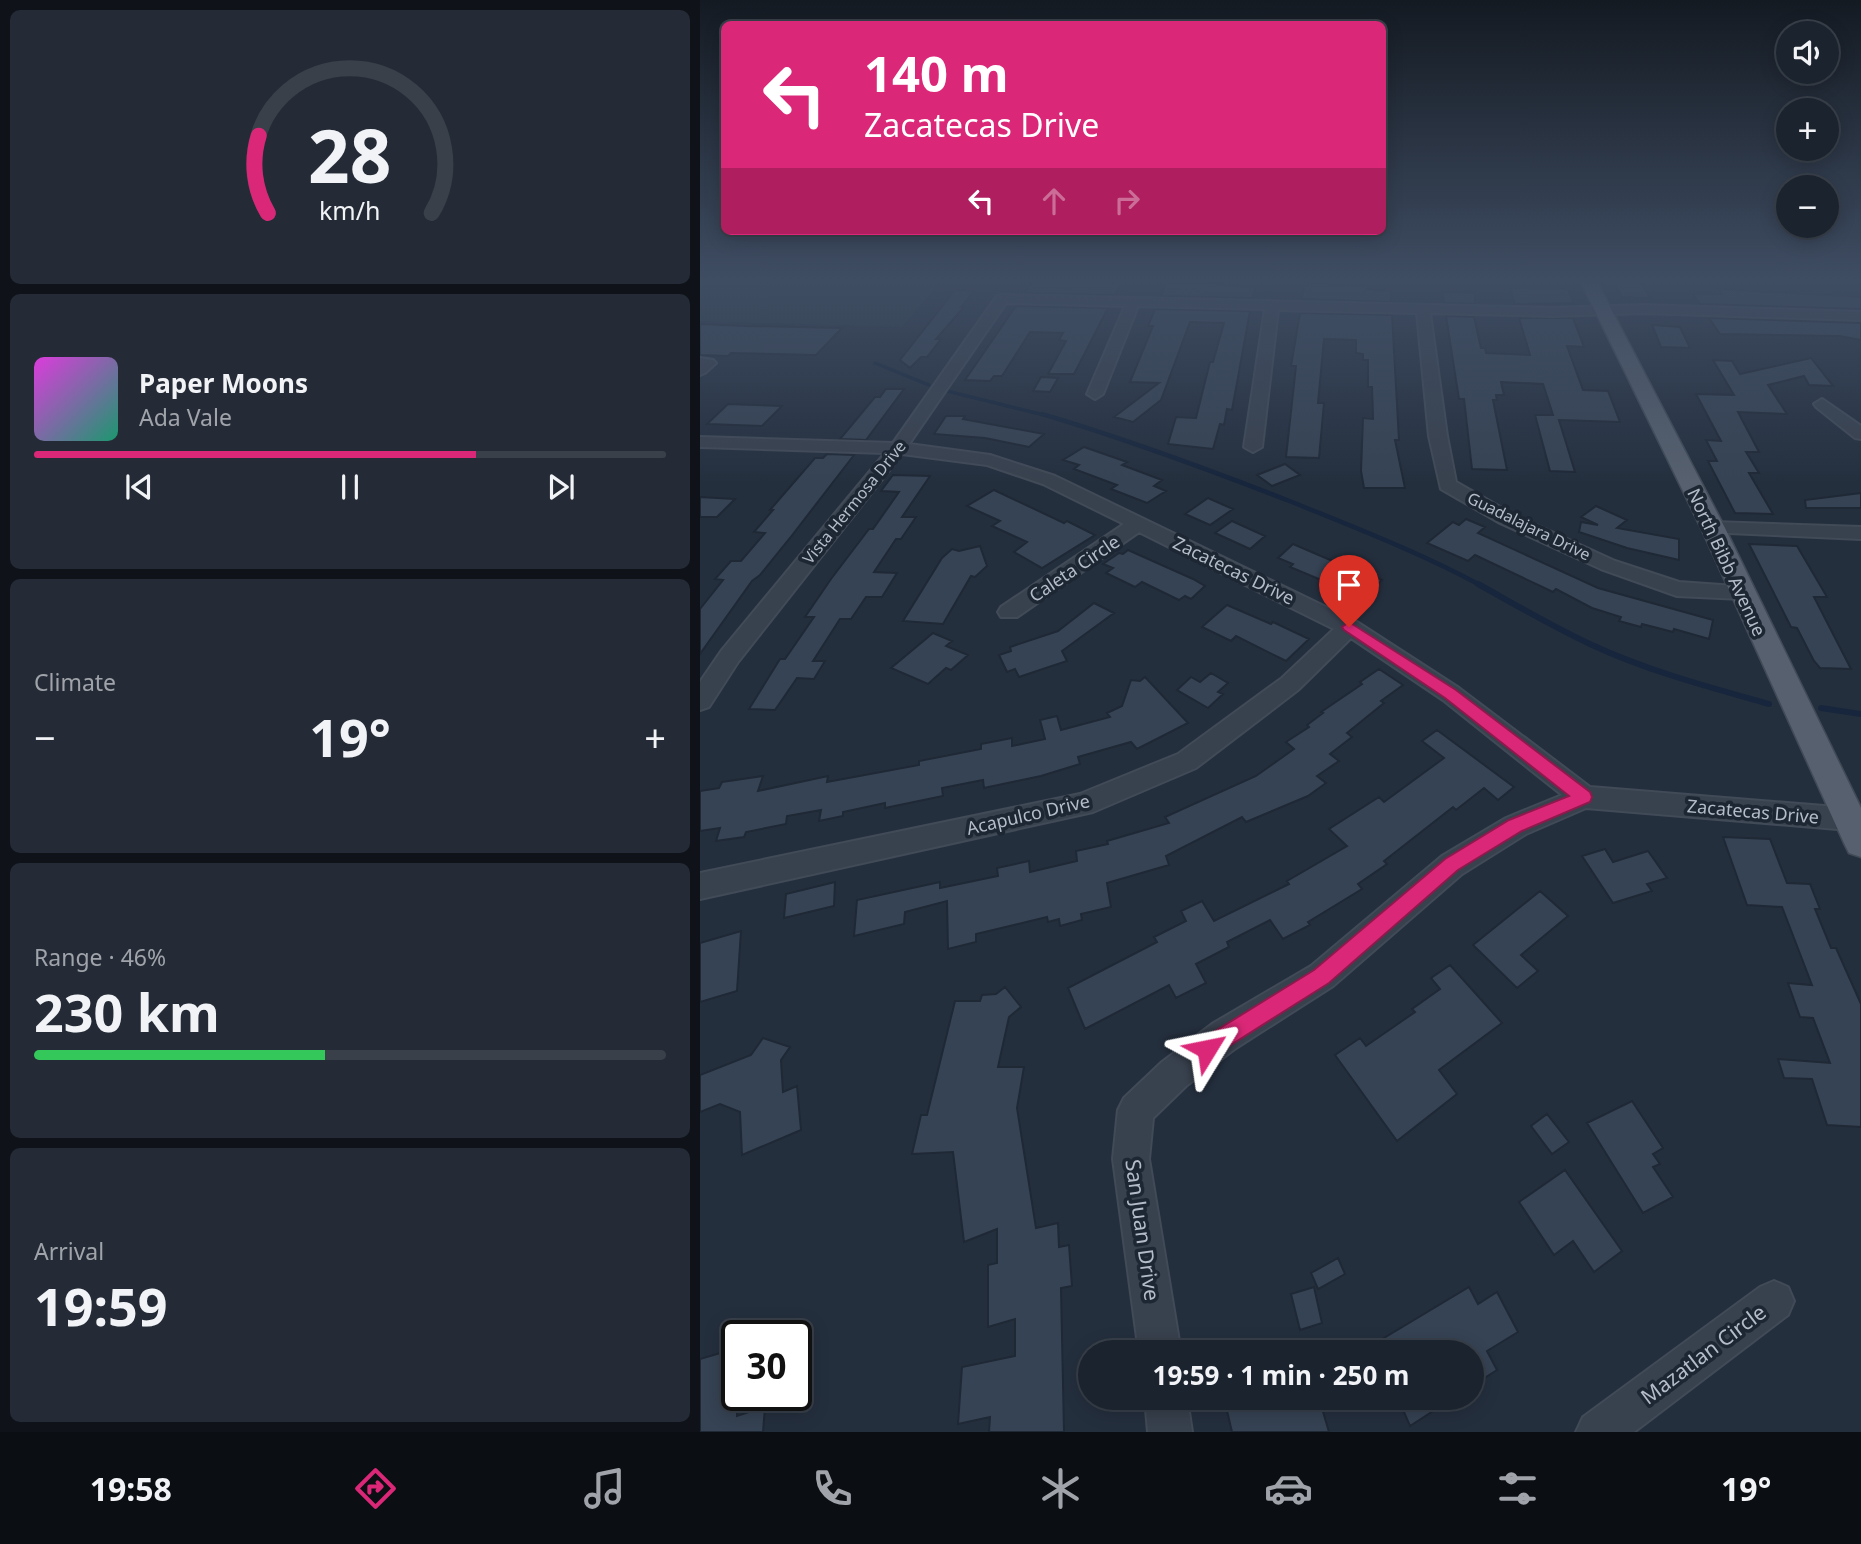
<!DOCTYPE html>
<html lang="en">
<head>
<meta charset="utf-8">
<style>
	body { margin:0; font-family:"Noto Sans",sans-serif; background:#242b36; color:#f1f3f6; height:100vh; display:flex; flex-direction:column; font-size:26px; white-space:nowrap }
	* { box-sizing:border-box; margin:0 }
	p { font-size:23px; color:#a0a4aa }
	.icon { flex:none; width:38px; height:38px; fill:none; stroke:currentColor; stroke-width:2; stroke-linecap:round; stroke-linejoin:round }
	.map { position:relative; flex:1; overflow:hidden }
	.panel { display:flex; flex-direction:column; gap:10px; padding:10px; background:#0f1319; width:700px }
	.panel>* { flex:none }
	.banner { position:absolute; left:21px; top:21px; width:665px; height:214px; border-radius:10px; box-shadow:0 4px 18px #0003,0 0 0 2px #39404a; background:#db2777; color:#fff; overflow:hidden }
	.fabs { position:absolute; left:1076px; top:21px; display:grid; gap:14px }
	.fabs a { display:grid; place-items:center; width:63px; height:63px; border-radius:50%; background:#1b232e; box-shadow:0 4px 18px #0003,0 0 0 2px #39404a; font-size:35px }
	.speed { position:absolute; left:21px; top:1320px; display:flex; gap:14px; font-size:35px; font-weight:700; text-align:center }
	.speed>* { display:grid; place-content:center; width:91px; height:91px; border-radius:50%; background:#1b232e; box-shadow:0 4px 18px #0003,0 0 0 2px #39404a; line-height:1 }
	.speed .limit { border:4px solid #111; border-radius:10px; background:#fff; color:#111 }
	.pin { position:absolute; display:grid; place-items:center; width:60px; height:60px; color:#fff; margin:-72px -30px; border-radius:50% 50% 50% 0; rotate:-45deg; box-shadow:0 0 7px #0007 }
	.pin .icon { rotate:45deg }
	.me { position:absolute; width:77px; margin:-38px; rotate:55deg; stroke-linejoin:round; filter:drop-shadow(0 0 5px #0008) }
	.turn { display:flex; align-items:center; gap:24px; height:147px; padding:0 28px; font-size:32px }
	.turn .icon { width:91px; height:91px; stroke-width:2.5 }
	.turn b { display:block; font-size:49px; line-height:60px }
	.lanes { display:flex; align-items:center; height:66px; padding:0 28px; background:#0003; justify-content:center; gap:35px; direction:ltr }
	.lanes .off { opacity:.35 }
	.big { font-size:52px; font-weight:700; line-height:1.1 }
	.panel .tile { flex:1; display:flex; flex-direction:column; justify-content:center; gap:10px; min-width:0; padding:0 24px; border-radius:10px; background:#242b36 }
	.panel .dial { align-items:center; gap:0 }
	.dial svg { height:182px; overflow:visible; fill:none; stroke:#39404a; stroke-width:7; stroke-linecap:round; text-anchor:middle }
	.dial text { fill:#f1f3f6; stroke:none }
	.song { display:flex; align-items:center; gap:21px }
	.cover { width:84px; height:84px; border-radius:10px; background:linear-gradient(135deg,hsl(300 70% 55%),hsl(160 70% 35%)) }
	.played { height:7px; border-radius:4px; background:linear-gradient(90deg,#db2777 70%,#39404a 70%) }
	.keys { display:flex; justify-content:space-around; direction:ltr }
	.heat { display:flex; justify-content:space-between; align-items:center; font-size:38px; direction:ltr }
	.charge { height:10px; border-radius:5px; background:linear-gradient(90deg,#34c759 46%,#39404a 0) }
	.trip { position:absolute; left:378px; top:1340px; width:406px; height:70px; border-radius:35px; background:#1b232e; box-shadow:0 4px 18px #0003,0 0 0 2px #39404a; font-weight:700; line-height:70px; text-align:center }
	.dock { display:flex; height:112px; justify-content:space-around; align-items:center; background:#0b0e12; color:#a0a4aa }
	.dock .icon { width:49px; height:49px }
	.dock .selected { color:#db2777 }
	.dock b { font-size:32px; color:#f1f3f6 }
	main { display:flex; flex:1; min-height:0 }
	.map>svg:first-child { display:block }
</style>
</head>
<body>
<main>
<section class="panel">
<div class="tile dial"><svg viewBox="0 0 100 80">
<path d="M14 69A42 42 0 1 1 86 69"/>
<path d="M14 69A42 42 0 0 1 10 35" stroke="#db2777"/>
<text x="50" y="56" font-size="32" font-weight="700">28</text>
<text x="50" y="72" font-size="11">km/h</text>
</svg></div>
<div class="tile">
<div class="song"><i class="cover"></i><div><b>Paper Moons</b><p>Ada Vale</p></div></div>
<div class="played"></div>
<div class="keys"><svg class="icon" aria-label="previous" viewBox="0 0 24 24"><path d="M18 5L8 12l10 7zM5 5v14"/></svg><svg class="icon" aria-label="pause" viewBox="0 0 24 24"><path d="M8 5v14M16 5v14"/></svg><svg class="icon" aria-label="next" viewBox="0 0 24 24"><path d="M6 5l10 7-10 7zM19 5v14"/></svg></div>
</div>
<div class="tile"><p>Climate</p>
<div class="heat"><a>−</a><b class="big">19°</b><a>+</a></div>
</div>
<div class="tile"><p>Range · 46%</p><b class="big">230 km</b><div class="charge"></div></div>
<div class="tile"><p>Arrival</p><b class="big">19:59</b></div>
</section>
<div class="map">
<svg width="1161" height="1432" viewBox="0 0 1161 1432">
	<rect width="100%" height="100%" fill="#242f3e"/>
	<!-- green -->
	<path fill="#263c3f" d="M 0,282 L 240,282 L 202,327 L 0,321 Z"/>
	<g fill="none" stroke-linecap="round" stroke-linejoin="round">
		<!-- stream-far2 -->
		<path stroke="#17263c" stroke-width="3.5" d="M 175,363 L 229,385
			M 247,391 L 348,416"/>
		<!-- stream-far1 -->
		<path stroke="#17263c" stroke-width="4.5" d="M 342,414 C 427,439 510,470 592,502 C 656,528 721,553 782,586"/>
		<!-- stream -->
		<path stroke="#17263c" stroke-width="6" d="M 778,584 C 816,605 853,627 892,645 C 948,671 1009,687 1069,704
			M 1121,708 L 1161,714"/>
	</g>
	<!-- building -->
	<path fill="#364354" stroke="#1f2835" stroke-width="2" d="M 333,282 L 422,282 L 415,295 L 325,293 Z
		M 914,282 L 941,282 L 950,298 L 922,297 Z
		M 466,284 L 509,284 L 555,287 L 553,298 L 461,296 Z
		M 612,284 L 669,286 L 668,289 L 674,290 L 691,291 L 691,302 L 602,299 L 604,286 Z
		M 810,288 L 867,288 L 874,303 L 815,304 Z
		M 1018,289 L 1161,297 L 1161,309 L 1000,304 L 993,294 L 1022,294 Z
		M 255,290 L 274,291 L 261,307 L 264,307 L 236,339 L 241,339 L 227,357 L 221,357 L 210,368 L 200,360 Z
		M 742,292 L 775,293 L 775,304 L 744,303 Z
		M 316,306 L 408,308 L 374,374 L 348,374 L 366,341 L 359,340 L 363,333 L 330,332 L 302,376 L 294,376 L 290,381 L 265,380 Z
		M 455,309 L 550,311 L 532,410 L 527,409 L 524,425 L 520,424 L 513,449 L 468,444 L 476,417 L 496,418 L 510,362 L 513,362 L 524,323 L 490,322 L 461,400 L 433,422 L 414,417 L 459,383 L 430,382 L 453,326 L 448,326 Z
		M 600,313 L 692,315 L 699,440 L 695,440 L 705,488 L 664,488 L 661,471 L 663,418 L 673,419 L 672,387 L 668,387 L 668,360 L 663,360 L 663,354 L 656,353 L 656,340 L 624,339 L 618,403 L 624,403 L 619,458 L 586,457 L 596,366 L 591,366 Z
		M 746,316 L 774,317 L 781,348 L 785,348 L 786,353 L 830,355 L 819,318 L 873,318 L 884,347 L 867,346 L 883,390 L 908,391 L 920,422 L 859,420 L 875,472 L 850,471 L 835,415 L 853,415 L 843,384 L 801,382 L 804,395 L 796,395 L 797,400 L 793,400 L 807,470 L 772,469 L 764,399 L 759,399 Z
		M 1009,318 L 1161,323 L 1161,340 L 1139,336 L 1020,334 Z
		M 0,324 L 46,326 L 142,328 L 116,355 L 31,353 L 28,356 L 0,355 Z
		M 952,325 L 980,327 L 990,348 L 961,347 Z
		M 1111,358 L 1133,386 L 1109,385 L 1104,376 L 1068,385 L 1087,414 L 1038,412 L 1059,452 L 1046,452 L 1059,473 L 1049,473 L 1073,514 L 1035,513 L 1008,461 L 1017,461 L 1006,440 L 1021,441 L 996,394 L 1034,395 L 1013,360 L 1032,361 L 1040,374 Z
		M 341,377 L 358,378 L 350,392 L 333,391 Z
		M 186,389 L 204,389 L 166,440 L 140,439 L 175,397 L 180,397 Z
		M 28,404 L 82,406 L 62,426 L 7,424 Z
		M 246,416 L 265,416 L 263,419 L 344,434 L 329,447 L 285,438 L 234,434 Z
		M 384,447 L 427,462 L 422,465 L 462,480 L 454,486 L 466,491 L 447,503 L 411,489 L 417,485 L 374,469 L 379,465 L 363,460 Z
		M 127,454 L 154,455 L 90,538 L 60,575 L 52,581 L 0,654 L 0,609 L 23,580 L 15,579 L 31,561 L 41,561 L 65,533 L 54,532 L 73,510 L 70,510 L 115,458 L 123,458 Z
		M 585,464 L 600,475 L 572,486 L 557,475 Z
		M 193,475 L 230,476 L 202,517 L 216,517 L 201,539 L 196,539 L 174,572 L 197,573 L 182,597 L 166,597 L 151,619 L 140,619 L 113,661 L 125,661 L 114,679 L 97,678 L 75,710 L 49,709 L 80,659 L 85,659 L 114,617 L 105,617 L 131,579 L 169,529 L 173,529 L 199,492 L 181,491 Z
		M 294,490 L 364,523 L 367,521 L 395,535 L 342,568 L 314,552 L 327,542 L 292,526 L 300,521 L 267,506 Z
		M 1161,493 L 1161,508 L 1106,508 L 1105,500 Z
		M 0,497 L 35,499 L 17,517 L 0,517 Z
		M 508,498 L 533,509 L 510,525 L 485,514 Z
		M 896,506 L 927,520 L 917,528 L 979,539 L 979,560 L 927,548 L 879,532 L 881,522 L 898,525 L 881,517 Z
		M 766,519 L 785,527 L 778,533 L 898,588 L 1013,620 L 1009,639 L 974,629 L 973,632 L 942,624 L 941,627 L 919,621 L 921,617 L 892,608 L 856,589 L 853,592 L 775,555 L 768,561 L 727,543 L 753,522 L 759,525 Z
		M 532,521 L 565,536 L 550,549 L 515,533 Z
		M 593,544 L 649,568 L 682,580 L 664,598 L 590,567 L 593,564 L 578,558 Z
		M 1049,544 L 1097,546 L 1127,597 L 1114,597 L 1151,669 L 1120,668 L 1114,661 L 1097,628 L 1091,627 Z
		M 280,546 L 287,566 L 275,577 L 271,576 L 243,624 L 203,621 L 242,558 L 252,549 L 259,551 Z
		M 428,550 L 493,579 L 505,586 L 491,599 L 485,596 L 479,600 L 442,582 L 435,587 L 406,573 L 413,568 L 403,564 L 419,553 L 423,554 Z
		M 394,603 L 414,613 L 362,651 L 367,661 L 319,677 L 315,669 L 307,672 L 299,655 L 311,651 L 310,647 L 358,631 Z
		M 527,605 L 571,624 L 573,622 L 609,639 L 586,661 L 536,636 L 531,641 L 502,627 Z
		M 233,633 L 252,641 L 246,646 L 268,655 L 251,670 L 246,668 L 228,684 L 191,668 Z
		M 679,669 L 703,685 L 681,701 L 684,703 L 647,733 L 652,737 L 630,754 L 639,761 L 617,776 L 626,783 L 608,796 L 546,822 L 542,817 L 466,856 L 469,865 L 407,883 L 411,907 L 381,914 L 382,920 L 360,926 L 359,919 L 348,922 L 347,917 L 276,934 L 276,942 L 248,949 L 247,901 L 205,912 L 204,924 L 154,936 L 157,900 L 240,882 L 240,888 L 298,876 L 297,868 L 329,861 L 330,872 L 377,861 L 376,851 L 408,844 L 407,841 L 469,823 L 465,817 L 556,776 L 594,749 L 586,742 L 609,727 L 607,725 L 623,713 L 621,712 L 662,684 L 660,682 Z
		M 511,673 L 528,683 L 518,692 L 523,694 L 508,708 L 477,690 L 491,677 L 500,682 Z
		M 445,677 L 488,723 L 437,749 L 431,742 L 378,757 L 380,764 L 341,776 L 284,788 L 283,780 L 242,788 L 243,796 L 185,808 L 185,803 L 143,812 L 143,816 L 119,821 L 121,810 L 87,816 L 86,824 L 46,832 L 44,837 L 16,841 L 20,828 L 0,831 L 0,791 L 19,788 L 22,782 L 63,776 L 58,791 L 128,776 L 127,782 L 219,765 L 219,761 L 281,749 L 281,744 L 312,738 L 312,746 L 345,739 L 340,720 L 357,716 L 361,730 L 410,717 L 407,713 L 422,706 L 431,680 L 440,681 Z
		M 737,730 L 814,787 L 798,800 L 784,788 L 756,810 L 753,807 L 684,861 L 687,864 L 658,884 L 662,889 L 608,922 L 610,925 L 583,939 L 570,920 L 527,942 L 529,947 L 496,964 L 506,983 L 476,998 L 469,985 L 385,1029 L 368,988 L 457,942 L 454,937 L 486,921 L 481,911 L 502,901 L 514,921 L 589,884 L 587,881 L 647,846 L 629,829 L 679,797 L 684,802 L 744,758 L 722,741 Z
		M 1023,837 L 1070,839 L 1087,883 L 1110,884 L 1120,909 L 1115,909 L 1131,948 L 1136,948 L 1161,1004 L 1161,1127 L 1127,1125 L 1112,1079 L 1084,1078 L 1078,1059 L 1130,1063 L 1113,1018 L 1100,1017 L 1088,983 L 1112,985 L 1082,907 L 1047,905 Z
		M 905,849 L 913,862 L 948,851 L 967,878 L 947,884 L 952,891 L 913,903 L 882,856 Z
		M 135,882 L 134,906 L 84,918 L 86,894 Z
		M 840,891 L 868,916 L 821,955 L 838,971 L 817,988 L 773,945 Z
		M 41,931 L 37,991 L 0,1002 L 0,943 Z
		M 750,965 L 802,1023 L 739,1070 L 757,1094 L 697,1141 L 635,1055 L 660,1038 L 666,1046 L 715,1012 L 712,1009 L 740,989 L 731,978 Z
		M 305,987 L 321,1007 L 309,1017 L 298,1067 L 324,1067 L 317,1108 L 336,1228 L 358,1223 L 359,1247 L 369,1245 L 372,1286 L 361,1288 L 364,1432 L 289,1432 L 290,1417 L 258,1424 L 262,1367 L 315,1356 L 315,1319 L 288,1327 L 288,1265 L 297,1263 L 297,1229 L 264,1242 L 253,1152 L 212,1154 L 221,1115 L 227,1115 L 255,1001 L 280,1001 L 282,995 L 296,994 Z
		M 63,1038 L 90,1047 L 81,1060 L 83,1092 L 97,1086 L 101,1130 L 42,1155 L 40,1112 L 20,1104 L 0,1112 L 0,1075 L 51,1055 Z
		M 932,1101 L 963,1148 L 953,1154 L 960,1164 L 953,1167 L 973,1197 L 943,1213 L 887,1123 Z
		M 847,1114 L 869,1142 L 852,1154 L 831,1126 Z
		M 865,1170 L 922,1251 L 894,1272 L 873,1241 L 854,1255 L 819,1202 Z
		M 638,1258 L 645,1274 L 618,1289 L 611,1273 Z
		M 614,1287 L 622,1323 L 600,1330 L 591,1294 Z
		M 769,1287 L 778,1304 L 797,1292 L 818,1332 L 787,1351 L 797,1370 L 772,1386 L 772,1353 L 659,1353 Z
		M 37,1348 L 37,1416 L 65,1407 L 63,1432 L 0,1432 L 0,1359 Z
		M 524,1398 L 619,1398 L 629,1432 L 532,1432 Z
		M 698,1398 L 753,1398 L 710,1426 Z"/>
	<g fill="none" stroke-linecap="round" stroke-linejoin="round">
		<!-- minor casing -->
		<g stroke="#414a57" stroke-width="4">
			<path id="minor" d="M 302,295 L 853,308 L 943,305 L 1161,312 L 1161,320 L 943,313 L 853,316 L 730,313 L 747,436 L 756,482 L 814,515 L 915,561 L 979,582 L 1049,587 L 1053,592 L 1049,597 L 1042,599 L 977,596 L 901,569 L 800,523 L 741,489 L 729,436 L 717,313 L 578,310 L 562,447 L 553,452 L 544,447 L 565,309 L 438,306 L 403,394 L 395,399 L 387,394 L 425,306 L 306,303 L 209,444 L 290,455 L 355,476 L 657,622 L 759,688 L 890,787 L 1149,808 L 1159,811 L 1161,816 L 1159,827 L 1149,830 L 886,808 L 826,834 L 762,874 L 633,986 L 536,1048 L 486,1086 L 453,1118 L 449,1159 L 481,1353 L 439,1353 L 413,1159 L 418,1110 L 424,1098 L 462,1062 L 512,1024 L 611,966 L 742,856 L 806,818 L 862,795 L 743,700 L 651,638 L 598,690 L 496,768 L 393,812 L 0,899 L 0,873 L 380,794 L 478,754 L 582,678 L 634,629 L 439,532 L 317,617 L 301,617 L 298,612 L 301,607 L 424,524 L 343,484 L 287,465 L 202,454 L 38,662 L 9,707 L 0,710 L 0,682 L 22,650 L 185,453 L 0,447 L 0,437 L 193,443 L 297,296 Z
				M 0,358 L 13,360 L 16,363 L 5,373 L 0,375 Z
				M 1122,399 L 1161,426 L 1161,439 L 1155,438 L 1116,407 L 1114,404 Z
				M 1013,522 L 1161,527 L 1161,539 L 1006,532 L 1003,528 L 1006,524 Z
				M 1074,1281 L 1088,1287 L 1094,1301 L 1088,1315 L 934,1432 L 876,1432 L 883,1417 L 1060,1287 Z
				M 445,1398 L 487,1398 L 492,1432 L 448,1432 Z"/>
		</g>
		<!-- major casing -->
		<g stroke="#414a57" stroke-width="3">
			<path id="major" d="M 881,282 L 897,282 L 1025,528 L 1161,808 L 1161,857 L 1149,853 L 1144,843 L 1001,528 Z"/>
		</g>
		<!-- minor -->
		<use href="#minor" fill="#38414e" fill-rule="evenodd"/>
		<!-- major -->
		<use href="#major" fill="#56606e" fill-rule="evenodd"/>
	</g>
	<!-- sky -->
	<linearGradient id="sky" x2="0" y2="1"><stop stop-color="#141a22"/><stop offset="0.58" stop-color="#3f4d63"/><stop offset="1" stop-color="#3f4d63" stop-opacity="0"/></linearGradient>
	<rect width="1161" height="483" fill="url(#sky)"/>
	<!-- route -->
	<path fill="#db2777" stroke="#8e194d" stroke-width="2" d="M 649,622 L 756,690 L 890,792 L 892,797 L 890,802 L 822,831 L 758,870 L 629,983 L 507,1060 L 499,1056 L 496,1049 L 499,1041 L 614,970 L 745,859 L 809,820 L 869,796 L 745,698 L 644,630 L 642,627 Z"/>
	<g text-anchor="middle" dominant-baseline="central" stroke-width="7" stroke-linejoin="round" paint-order="stroke">
		<!-- far-street labels -->
		<g font-size="16" fill="#b4bcc9" stroke="#1d2633">
			<text transform="translate(154 502) rotate(-51)">Vista Hermosa Drive</text>
			<text transform="translate(829 526) rotate(26)">Guadalajara Drive</text>
		</g>
		<!-- street labels -->
		<g font-size="18" fill="#b4bcc9" stroke="#1d2633">
			<text transform="translate(1027 562) rotate(65)">North Bibb Avenue</text>
			<text transform="translate(374 568) rotate(-34)">Caleta Circle</text>
			<text transform="translate(534 570) rotate(26)">Zacatecas Drive</text>
			<text transform="translate(1053 811) rotate(5)">Zacatecas Drive</text>
			<text transform="translate(328 814) rotate(-13)">Acapulco Drive</text>
		</g>
		<!-- near-street labels -->
		<g font-size="21" fill="#b4bcc9" stroke="#1d2633">
			<text transform="translate(443 1230) rotate(82)">San Juan Drive</text>
			<text transform="translate(1003 1354) rotate(-37)">Mazatlan Circle</text>
		</g>
	</g>
</svg>
<div class="fabs">
<a><svg class="icon" aria-label="sound" viewBox="0 0 24 24"><path d="M4 9h4l5-4v14l-5-4H4zM17 9q2 3 0 6"/></svg></a>
<a>+</a>
<a>−</a>
</div>
<div class="speed"><div class="limit">30</div></div>
<div class="pin" style="left:649px;top:627px;background:#d93025"><svg class="icon" aria-label="arrive" viewBox="0 0 24 24"><path d="M6 21V4h12l-3 4 3 4H6"/></svg></div>
<svg class="me" style="left:507px;top:1049px" viewBox="-20 -20 40 40"><path d="M0-17L14 15 0 8-14 15z" fill="#db2777" stroke="#fff" stroke-width="4"/></svg>
<div class="trip">19:59 · 1 min · 250 m</div>
<div class="banner">
<div class="turn"><svg class="icon" aria-label="left" viewBox="0 0 24 24"><path d="M17 20v-9H6M10 6l-5 5 5 5"/></svg><div><b>140 m</b>Zacatecas Drive</div></div>
<div class="lanes"><svg class="icon" aria-label="left" viewBox="0 0 24 24"><path d="M17 20v-9H6M10 6l-5 5 5 5"/></svg><svg class="icon off" aria-label="ahead" viewBox="0 0 24 24"><path d="M12 20V5M6 11l6-6 6 6"/></svg><svg class="icon off" aria-label="right" viewBox="0 0 24 24"><path d="M7 20v-9h11M14 6l5 5-5 5"/></svg></div>
</div>
</div>
</main>
<nav class="dock">
<b>19:58</b>
<svg class="icon selected" aria-label="directions" viewBox="0 0 24 24"><path d="M12 3l9 9-9 9-9-9zM9 14v-3h6M13 9l2 2-2 2"/></svg>
<svg class="icon" aria-label="music" viewBox="0 0 24 24"><path d="M9 18V5l10-2v13"/><circle cx="6" cy="18" r="3"/><circle cx="16" cy="16" r="3"/></svg>
<svg class="icon" aria-label="phone" viewBox="0 0 24 24"><path d="M5 4h4l2 5-3 2q2 4 5 5l2-3 5 2v4C11 20 4 13 5 4z"/></svg>
<svg class="icon" aria-label="climate" viewBox="0 0 24 24"><path d="M12 3v18M4 7l16 10M4 17L20 7"/></svg>
<svg class="icon" aria-label="car" viewBox="0 0 24 24"><path d="M5 17H2v-5l4-1 3-4h7l3 4 3 1v5h-3M9 17h6M6 11h13"/><circle cx="7" cy="17" r="2"/><circle cx="17" cy="17" r="2"/></svg>
<svg class="icon" aria-label="filters" viewBox="0 0 24 24"><path d="M4 7h16M4 17h16"/><circle cx="9" cy="7" r="2"/><circle cx="15" cy="17" r="2"/></svg>
<b>19°</b>
</nav>
</body>
</html>
